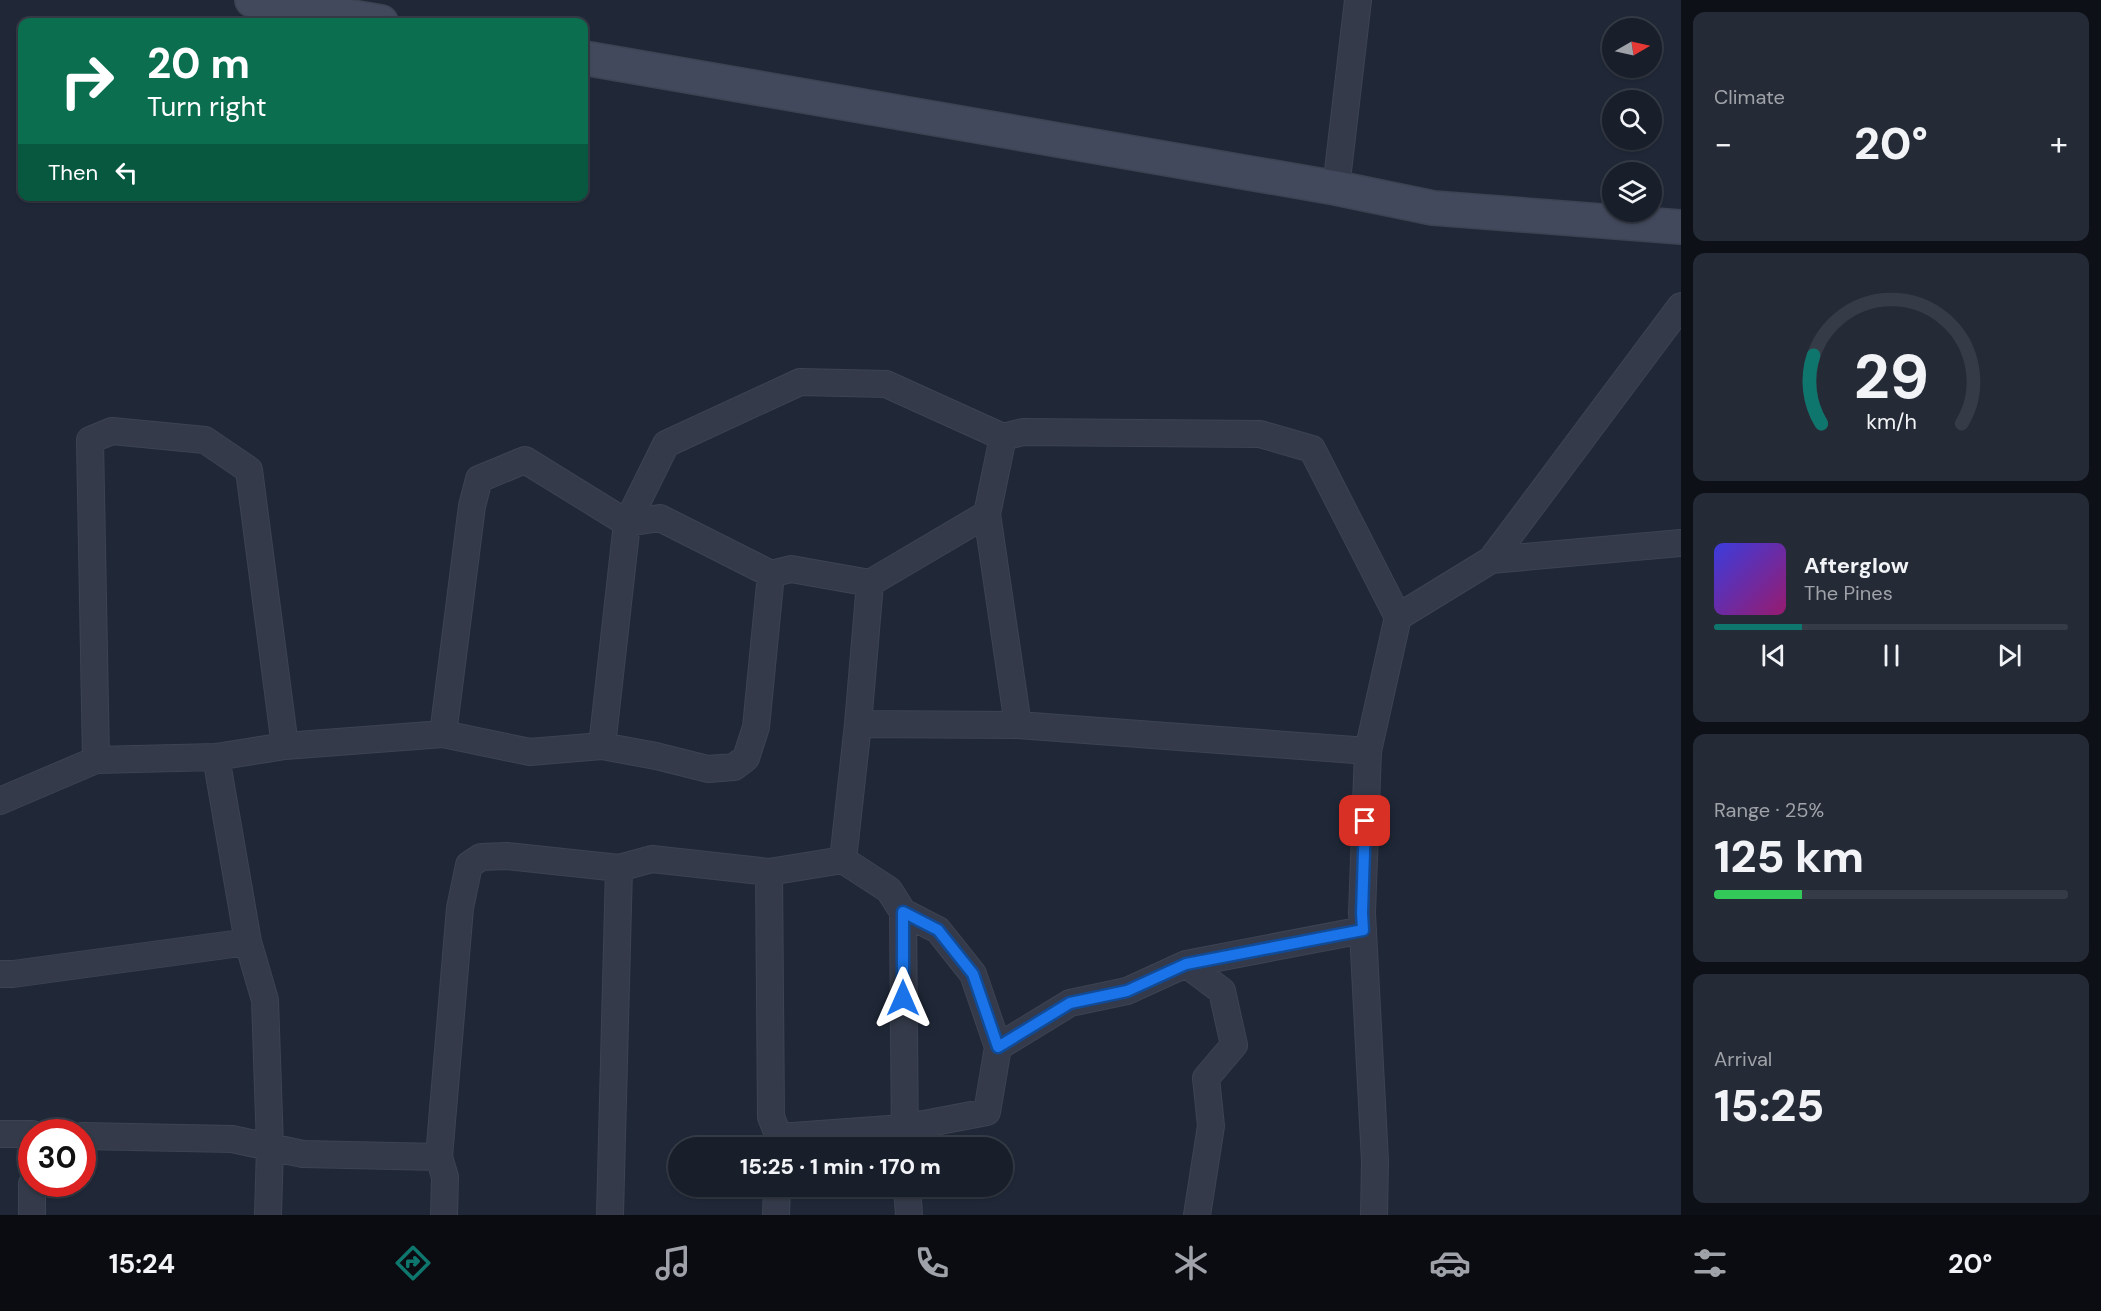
<!DOCTYPE html>
<html lang="en">
<head>
<meta charset="utf-8">
<style>
	body { margin:0; font-family:"DM Sans",sans-serif; background:#252b36; color:#f1f3f6; height:100vh; display:flex; flex-direction:column; font-size:22px; white-space:nowrap }
	* { box-sizing:border-box; margin:0 }
	p { font-size:20px; color:#9fa2a8 }
	.icon { flex:none; width:33px; height:33px; fill:none; stroke:currentColor; stroke-width:2; stroke-linecap:round; stroke-linejoin:round }
	.map { position:relative; flex:1; overflow:hidden }
	.sheet { display:flex; flex-direction:column; gap:12px; padding:12px; background:#0d1017; width:420px }
	.sheet>* { flex:none }
	.banner { position:absolute; left:18px; top:18px; width:570px; height:183px; border-radius:12px; box-shadow:0 2px 4px #0004,0 0 0 2px #363c47; background:#0b6e4f; color:#fff; overflow:hidden }
	.needle { width:39px; rotate:81deg }
	.controls { position:absolute; left:1602px; top:18px; display:grid; gap:12px }
	.controls a { display:grid; place-items:center; width:60px; height:60px; border-radius:50%; background:#181e2a; box-shadow:0 2px 4px #0004,0 0 0 2px #363c47; font-size:30px }
	.speed { position:absolute; left:18px; top:1119px; display:flex; gap:12px; font-size:30px; font-weight:700; text-align:center }
	.speed>* { display:grid; place-content:center; width:78px; height:78px; border-radius:50%; background:#181e2a; box-shadow:0 2px 4px #0004,0 0 0 2px #363c47; line-height:1 }
	.speed .limit { border:9px solid #d22; background:#fff; color:#111 }
	.pin { position:absolute; display:grid; place-items:center; width:51px; height:51px; color:#fff; margin:-26px; border-radius:12px; box-shadow:0 3px 9px #0006 }
	.me { position:absolute; width:66px; margin:-33px; rotate:0deg; stroke-linejoin:round; filter:drop-shadow(0 0 4px #0008) }
	.turn { display:flex; align-items:center; gap:21px; height:126px; padding:0 30px; font-size:27px }
	.turn .icon { width:78px; height:78px; stroke-width:2.5 }
	.turn b { display:block; font-size:42px; line-height:51px }
	.then { display:flex; align-items:center; height:57px; padding:0 30px; background:#0003; gap:12px; font-size:22px }
	.big { font-size:45px; font-weight:800; line-height:1.1 }
	.sheet .widget { flex:1; display:flex; flex-direction:column; justify-content:center; gap:9px; min-width:0; padding:0 21px; border-radius:12px; background:#252b36 }
	.sheet .dial { align-items:center; gap:0 }
	.dial svg { height:156px; overflow:visible; fill:none; stroke:#363c47; stroke-width:7; stroke-linecap:round; text-anchor:middle }
	.dial text { fill:#f1f3f6; stroke:none }
	.song { display:flex; align-items:center; gap:18px }
	.cover { width:72px; height:72px; border-radius:9px; background:linear-gradient(135deg,hsl(240 70% 55%),hsl(320 70% 35%)) }
	.played { height:6px; border-radius:3px; background:linear-gradient(90deg,#0f766e 25%,#363c47 25%) }
	.keys { display:flex; justify-content:space-around; direction:ltr }
	.heat { display:flex; justify-content:space-between; align-items:center; font-size:33px; direction:ltr }
	.charge { height:9px; border-radius:4px; background:linear-gradient(90deg,#34c759 25%,#363c47 0) }
	.trip { position:absolute; left:668px; top:1137px; width:345px; height:60px; border-radius:30px; background:#181e2a; box-shadow:0 2px 4px #0004,0 0 0 2px #363c47; font-weight:800; line-height:60px; text-align:center }
	.tabs { display:flex; height:96px; justify-content:space-around; align-items:center; background:#0a0c11; color:#9fa2a8 }
	.tabs .icon { width:42px; height:42px }
	.tabs .current { color:#0f766e }
	.tabs b { font-size:27px; color:#f1f3f6 }
	main { display:flex; flex:1; min-height:0 }
	.map>svg:first-child { display:block }
</style>
</head>
<body>
<main>
<div class="map">
<svg width="1681" height="1215" viewBox="0 0 1681 1215">
	<rect width="100%" height="100%" fill="#202838"/>
	<g fill="none" stroke-linecap="round" stroke-linejoin="round">
		<!-- street casing -->
		<g stroke="#3d4352" stroke-width="28">
			<path id="street" d="M 1336,188 L 1358,0
				M 987,514 L 1018,725
				M 1491,560 L 1681,543
				M 771,574 L 756,727 L 746,758 L 734,767 L 708,769 L 656,756 L 602,746 L 627,523 L 666,444 L 800,382 L 886,384 L 1003,437
				M 1398,617 L 1491,560 L 1681,306
				M 858,724 L 1018,725 L 1368,751
				M 443,734 L 472,506 L 479,479 L 525,460 L 627,523 L 660,518 L 771,574 L 791,569 L 870,583 L 987,514 L 1003,437 L 1023,432 L 1260,434 L 1312,449 L 1398,617 L 1368,751 L 1362,913 L 1375,1161 L 1374,1215
				M 216,757 L 248,942 L 265,1000 L 270,1147 L 268,1215
				M 96,760 L 90,440 L 112,431 L 205,440 L 249,470 L 285,746
				M 0,801 L 96,760 L 216,757 L 285,746 L 443,734 L 530,752 L 602,746
				M 769,872 L 771,1117 L 779,1137 L 779,1148
				M 903,912 L 905,1148
				M 1186,964 L 1222,991 L 1234,1045 L 1206,1078 L 1211,1126 L 1197,1215
				M 0,974 L 13,974 L 248,942
				M 998,1047 L 1070,1003 L 1127,991 L 1186,964 L 1363,930
				M 0,1134 L 32,1134
				M 82,1136 L 232,1139 L 303,1154 L 439,1157
				M 779,1137 L 903,1128 L 987,1112 L 998,1047 L 973,974 L 938,930 L 903,912 L 889,890 L 843,860 L 858,724 L 870,583
				M 907,1186 L 909,1215
				M 32,1215 L 32,1184
				M 444,1215 L 445,1177 L 439,1157 L 460,908 L 469,865 L 481,857 L 507,856 L 619,868 L 652,859 L 769,872 L 843,860
				M 610,1215 L 619,868
				M 776,1215 L 777,1186"/>
		</g>
		<!-- secondary casing -->
		<g stroke="#3d4352" stroke-width="36">
			<path id="secondary" d="M 252,0 L 381,22
				M 584,58 L 1336,188 L 1433,208 L 1681,227"/>
		</g>
		<!-- street -->
		<use href="#street" stroke="#343a49" stroke-width="26"/>
		<!-- secondary -->
		<use href="#secondary" stroke="#42495c" stroke-width="33"/>
	</g>
	<g fill="none" stroke-linecap="round" stroke-linejoin="round">
		<!-- route casing -->
		<g stroke="#114b97" stroke-width="15">
			<path id="route" d="M 903,998 L 903,912 L 938,930 L 973,974 L 998,1047 L 1070,1003 L 1127,991 L 1186,964 L 1363,930 L 1362,913 L 1365,821"/>
		</g>
		<!-- route -->
		<use href="#route" stroke="#1a73e8" stroke-width="10"/>
	</g>
</svg>
<div class="controls">
<a><svg class="needle" viewBox="-14 -14 28 28"><path d="M0-13l5 13h-10z" fill="#e53935"/><path d="M0 13l5-13h-10z" fill="#9fa2a8"/></svg></a>
<a><svg class="icon" aria-label="search" viewBox="0 0 24 24"><circle cx="10" cy="10" r="6"/><path d="M15 15l6 6"/></svg></a>
<a><svg class="icon" aria-label="layers" viewBox="0 0 24 24"><path d="M12 4l9 5-9 5-9-5zM3 14l9 5 9-5"/></svg></a>
</div>
<div class="speed"><div class="limit">30</div></div>
<div class="pin" style="left:1365px;top:821px;background:#d93025"><svg class="icon" aria-label="arrive" viewBox="0 0 24 24"><path d="M6 21V4h12l-3 4 3 4H6"/></svg></div>
<svg class="me" style="left:903px;top:998px" viewBox="-20 -20 40 40"><path d="M0-17L14 15 0 8-14 15z" fill="#1a73e8" stroke="#fff" stroke-width="4"/></svg>
<div class="trip">15:25 · 1 min · 170 m</div>
<div class="banner">
<div class="turn"><svg class="icon" aria-label="right" viewBox="0 0 24 24"><path d="M7 20v-9h11M14 6l5 5-5 5"/></svg><div><b>20 m</b>Turn right</div></div>
<div class="then">Then<svg class="icon" aria-label="left" viewBox="0 0 24 24"><path d="M17 20v-9H6M10 6l-5 5 5 5"/></svg></div>
</div>
</div>
<section class="sheet">
<div class="widget"><p>Climate</p>
<div class="heat"><a>−</a><b class="big">20°</b><a>+</a></div>
</div>
<div class="widget dial"><svg viewBox="0 0 100 80">
<path d="M14 69A42 42 0 1 1 86 69"/>
<path d="M14 69A42 42 0 0 1 10 34" stroke="#0f766e"/>
<text x="50" y="56" font-size="32" font-weight="700">29</text>
<text x="50" y="72" font-size="11">km/h</text>
</svg></div>
<div class="widget">
<div class="song"><i class="cover"></i><div><b>Afterglow</b><p>The Pines</p></div></div>
<div class="played"></div>
<div class="keys"><svg class="icon" aria-label="previous" viewBox="0 0 24 24"><path d="M18 5L8 12l10 7zM5 5v14"/></svg><svg class="icon" aria-label="pause" viewBox="0 0 24 24"><path d="M8 5v14M16 5v14"/></svg><svg class="icon" aria-label="next" viewBox="0 0 24 24"><path d="M6 5l10 7-10 7zM19 5v14"/></svg></div>
</div>
<div class="widget"><p>Range · 25%</p><b class="big">125 km</b><div class="charge"></div></div>
<div class="widget"><p>Arrival</p><b class="big">15:25</b></div>
</section>
</main>
<nav class="tabs">
<b>15:24</b>
<svg class="icon current" aria-label="directions" viewBox="0 0 24 24"><path d="M12 3l9 9-9 9-9-9zM9 14v-3h6M13 9l2 2-2 2"/></svg>
<svg class="icon" aria-label="music" viewBox="0 0 24 24"><path d="M9 18V5l10-2v13"/><circle cx="6" cy="18" r="3"/><circle cx="16" cy="16" r="3"/></svg>
<svg class="icon" aria-label="phone" viewBox="0 0 24 24"><path d="M5 4h4l2 5-3 2q2 4 5 5l2-3 5 2v4C11 20 4 13 5 4z"/></svg>
<svg class="icon" aria-label="climate" viewBox="0 0 24 24"><path d="M12 3v18M4 7l16 10M4 17L20 7"/></svg>
<svg class="icon" aria-label="car" viewBox="0 0 24 24"><path d="M5 17H2v-5l4-1 3-4h7l3 4 3 1v5h-3M9 17h6M6 11h13"/><circle cx="7" cy="17" r="2"/><circle cx="17" cy="17" r="2"/></svg>
<svg class="icon" aria-label="filters" viewBox="0 0 24 24"><path d="M4 7h16M4 17h16"/><circle cx="9" cy="7" r="2"/><circle cx="15" cy="17" r="2"/></svg>
<b>20°</b>
</nav>
</body>
</html>
